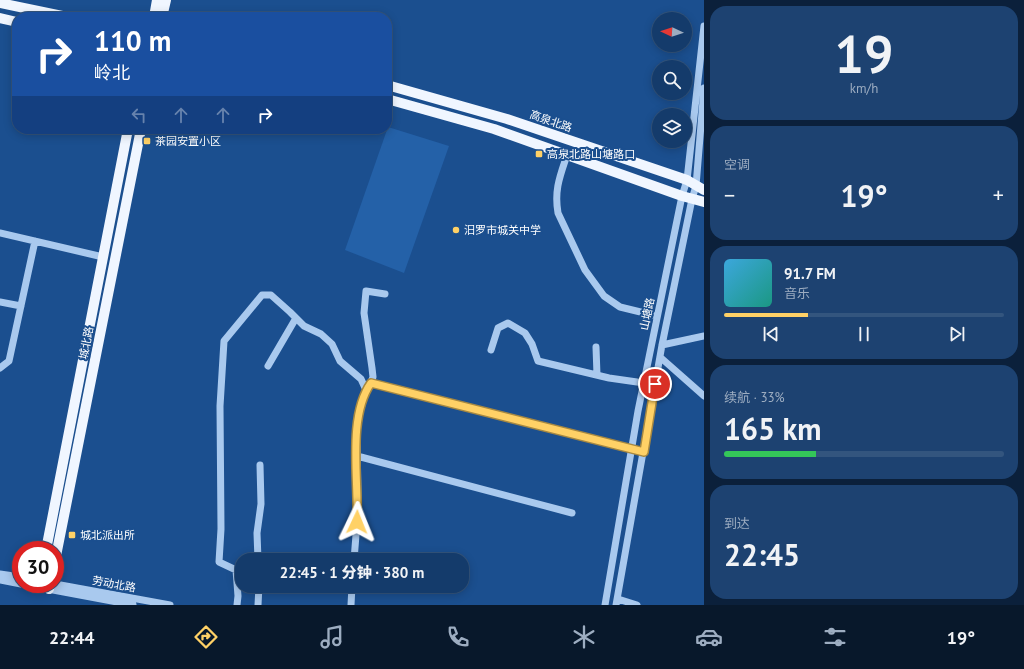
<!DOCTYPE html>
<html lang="zh">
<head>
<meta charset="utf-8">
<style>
	body { margin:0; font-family:"PT Sans","Noto Sans SC",sans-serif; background:#1d4271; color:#f1f3f6; height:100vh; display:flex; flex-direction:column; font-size:15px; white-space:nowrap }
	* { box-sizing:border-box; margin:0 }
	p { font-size:13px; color:#9dadc1 }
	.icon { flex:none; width:22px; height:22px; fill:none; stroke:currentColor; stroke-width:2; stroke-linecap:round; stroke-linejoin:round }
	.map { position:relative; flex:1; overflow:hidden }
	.details { display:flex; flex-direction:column; gap:6px; padding:6px; background:#0b203b; width:320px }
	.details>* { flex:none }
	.guide { position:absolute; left:12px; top:12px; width:380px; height:122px; border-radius:16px; box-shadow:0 2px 10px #0003,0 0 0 1px #33557e; background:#1a4fa0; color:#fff; overflow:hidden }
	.needle { width:26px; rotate:274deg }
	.buttons { position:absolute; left:652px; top:12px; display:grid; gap:8px }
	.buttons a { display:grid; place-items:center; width:40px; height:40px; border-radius:50%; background:#143b6b; box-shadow:0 2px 10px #0003,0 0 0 1px #33557e; font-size:20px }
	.speed { position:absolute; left:12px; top:541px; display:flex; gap:8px; font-size:20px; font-weight:700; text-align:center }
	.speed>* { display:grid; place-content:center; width:52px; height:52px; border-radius:50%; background:#143b6b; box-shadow:0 2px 10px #0003,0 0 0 1px #33557e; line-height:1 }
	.speed .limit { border:6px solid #d22; background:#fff; color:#111 }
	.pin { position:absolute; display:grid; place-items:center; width:34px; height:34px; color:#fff; margin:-17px; border:2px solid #fff; border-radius:50%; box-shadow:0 1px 4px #0007 }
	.me { position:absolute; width:44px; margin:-22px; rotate:2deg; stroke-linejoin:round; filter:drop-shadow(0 0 3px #0008) }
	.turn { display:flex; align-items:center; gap:14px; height:84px; padding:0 16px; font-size:18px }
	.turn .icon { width:52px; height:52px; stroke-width:2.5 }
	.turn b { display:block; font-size:28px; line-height:34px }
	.lanes { display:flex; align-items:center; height:38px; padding:0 16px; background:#0003; justify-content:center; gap:20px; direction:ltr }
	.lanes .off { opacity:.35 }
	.big { font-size:30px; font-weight:800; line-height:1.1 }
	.details .tile { flex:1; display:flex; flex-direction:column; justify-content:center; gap:6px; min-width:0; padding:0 14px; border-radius:16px; background:#1d4271 }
	.details .dial { align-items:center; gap:0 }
	.dial b { font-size:52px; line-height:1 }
	.song { display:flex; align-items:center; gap:12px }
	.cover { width:48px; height:48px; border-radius:6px; background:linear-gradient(135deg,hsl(200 70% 55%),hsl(170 70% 35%)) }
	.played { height:4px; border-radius:2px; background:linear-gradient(90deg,#ffd166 30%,#33557e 30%) }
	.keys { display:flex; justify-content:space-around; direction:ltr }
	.heat { display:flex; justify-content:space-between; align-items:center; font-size:22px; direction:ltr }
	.charge { height:6px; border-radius:3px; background:linear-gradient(90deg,#34c759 33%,#33557e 0) }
	.trip { position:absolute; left:235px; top:553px; width:234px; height:40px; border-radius:16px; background:#143b6b; box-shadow:0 2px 10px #0003,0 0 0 1px #33557e; font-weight:800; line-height:40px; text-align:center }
	.tabs { display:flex; height:64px; justify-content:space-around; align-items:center; background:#08182b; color:#9dadc1 }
	.tabs .icon { width:28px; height:28px }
	.tabs .active { color:#ffd166 }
	.tabs b { font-size:18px; color:#f1f3f6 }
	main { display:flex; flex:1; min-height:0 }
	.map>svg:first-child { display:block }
</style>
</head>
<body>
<main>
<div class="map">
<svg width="704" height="605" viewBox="0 0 704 605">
	<rect width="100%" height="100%" fill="#1b4f8f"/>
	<!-- green -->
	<path fill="#2461a8" d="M 388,127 L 449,146 L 404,273 L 345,250 Z"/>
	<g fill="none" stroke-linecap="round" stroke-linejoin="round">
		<!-- minor -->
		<path stroke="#a9c9ee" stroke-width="7" d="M 567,155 C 560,176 554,190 558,213 L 585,270 L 604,296 L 620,307 L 657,316
			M 0,233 L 103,257
			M 0,302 L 21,306
			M 662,345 L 704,336
			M 596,347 L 597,375
			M 491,350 L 498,328 L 508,323 L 525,333 L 532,344 L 538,361 L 609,378 L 644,383
			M 660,357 L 704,396
			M 268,366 L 296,318
			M 0,368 L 9,361 L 35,241
			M 371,383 L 644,452
			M 370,385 L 373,377 L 372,368 L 364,313 L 366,291 L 385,294
			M 357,456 L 572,513
			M 258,560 L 257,533 L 261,504 L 260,465
			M 0,574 L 21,577
			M 0,580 L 21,584
			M 21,584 L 133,605
			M 55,584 L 170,605
			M 618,599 L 637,605
			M 237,605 L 238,596 L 236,570 L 219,562 L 221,529 L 220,406 L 224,341 L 262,295 L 271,295 L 290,312 L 304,326 L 321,334 L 332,344 L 340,361 L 361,379 L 366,390 L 357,423 L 358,510 L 354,560
			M 258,605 L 259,586
			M 351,605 L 352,586
			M 605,605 L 638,411 L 682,196 L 687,180 L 704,26
			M 616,605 L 662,345 L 692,199 L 696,186 L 704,88"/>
		<!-- major -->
		<path stroke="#f0f6ff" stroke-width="10" d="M 0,3 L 67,17
			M 154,17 L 157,0
			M 162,17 L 166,0
			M 0,18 L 17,22
			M 387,85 L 507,119 L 687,180 L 704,190
			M 387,99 L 494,129 L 682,196 L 704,202
			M 46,550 L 128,129
			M 55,561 L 141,129
			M 39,587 L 39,584
			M 49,589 L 50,584"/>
	</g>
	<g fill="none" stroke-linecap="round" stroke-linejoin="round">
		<!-- route casing -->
		<g stroke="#a68842" stroke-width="10">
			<path id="route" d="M 357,522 C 359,481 347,417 371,383 L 644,452 L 655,384"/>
		</g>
		<!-- route -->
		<use href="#route" stroke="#ffd166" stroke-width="7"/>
	</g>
	<!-- markers -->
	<g fill="#ffd166" stroke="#1b4f8f" stroke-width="1.5">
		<rect x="143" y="137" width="8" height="8" rx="2"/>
		<rect x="535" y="150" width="8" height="8" rx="2"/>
		<circle cx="456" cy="230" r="4"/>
		<rect x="68" y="531" width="8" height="8" rx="2"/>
	</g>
	<g text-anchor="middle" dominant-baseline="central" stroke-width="4" stroke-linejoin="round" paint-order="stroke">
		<!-- street labels -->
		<g font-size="11" fill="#fff" stroke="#1b4f8f">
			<text transform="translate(551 121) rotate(19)">高泉北路</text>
			<text transform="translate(647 314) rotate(-78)">山塘路</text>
			<text transform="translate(86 343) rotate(-79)">城北路</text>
			<text transform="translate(114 584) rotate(10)">劳动北路</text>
		</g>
		<!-- poi labels -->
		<g font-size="11" fill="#fff" stroke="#1b4f8f" text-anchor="start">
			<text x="155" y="141">茶园安置小区</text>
			<text x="547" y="154">高泉北路山塘路口</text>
			<text x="464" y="230">汨罗市城关中学</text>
			<text x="80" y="535">城北派出所</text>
		</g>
	</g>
</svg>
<div class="buttons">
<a><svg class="needle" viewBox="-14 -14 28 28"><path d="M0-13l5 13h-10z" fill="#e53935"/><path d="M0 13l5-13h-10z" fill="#9dadc1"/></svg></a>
<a><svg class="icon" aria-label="search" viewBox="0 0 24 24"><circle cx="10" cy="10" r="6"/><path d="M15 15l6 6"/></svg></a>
<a><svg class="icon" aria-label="layers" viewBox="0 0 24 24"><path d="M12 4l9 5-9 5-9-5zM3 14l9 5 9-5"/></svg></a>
</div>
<div class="speed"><div class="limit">30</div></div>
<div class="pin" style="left:655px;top:384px;background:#d93025"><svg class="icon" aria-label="arrive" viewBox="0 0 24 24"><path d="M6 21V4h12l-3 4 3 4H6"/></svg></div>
<svg class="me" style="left:357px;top:522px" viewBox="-20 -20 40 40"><path d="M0-17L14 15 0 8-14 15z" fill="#ffd166" stroke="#fff" stroke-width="4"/></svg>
<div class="trip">22:45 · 1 分钟 · 380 m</div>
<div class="guide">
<div class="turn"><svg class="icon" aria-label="right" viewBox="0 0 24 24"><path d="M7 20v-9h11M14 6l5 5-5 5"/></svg><div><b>110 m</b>岭北</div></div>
<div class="lanes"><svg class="icon off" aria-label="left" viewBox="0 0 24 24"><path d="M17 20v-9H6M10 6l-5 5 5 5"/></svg><svg class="icon off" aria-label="ahead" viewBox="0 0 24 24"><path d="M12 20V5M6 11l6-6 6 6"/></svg><svg class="icon off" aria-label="ahead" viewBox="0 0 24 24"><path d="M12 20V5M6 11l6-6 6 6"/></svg><svg class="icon" aria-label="right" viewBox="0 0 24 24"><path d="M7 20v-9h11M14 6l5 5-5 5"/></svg></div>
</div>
</div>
<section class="details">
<div class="tile dial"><b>19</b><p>km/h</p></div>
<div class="tile"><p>空调</p>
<div class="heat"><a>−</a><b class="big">19°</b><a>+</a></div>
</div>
<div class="tile">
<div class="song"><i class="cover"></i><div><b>91.7 FM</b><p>音乐</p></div></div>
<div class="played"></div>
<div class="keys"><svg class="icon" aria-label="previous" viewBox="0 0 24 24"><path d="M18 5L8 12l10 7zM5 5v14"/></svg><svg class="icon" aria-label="pause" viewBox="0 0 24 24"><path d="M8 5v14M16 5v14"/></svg><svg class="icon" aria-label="next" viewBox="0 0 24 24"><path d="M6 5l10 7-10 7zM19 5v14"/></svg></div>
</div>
<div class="tile"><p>续航 · 33%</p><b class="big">165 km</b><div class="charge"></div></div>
<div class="tile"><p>到达</p><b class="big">22:45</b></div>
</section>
</main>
<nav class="tabs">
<b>22:44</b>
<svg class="icon active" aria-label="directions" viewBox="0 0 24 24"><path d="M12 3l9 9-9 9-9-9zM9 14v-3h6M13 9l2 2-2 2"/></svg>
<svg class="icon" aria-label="music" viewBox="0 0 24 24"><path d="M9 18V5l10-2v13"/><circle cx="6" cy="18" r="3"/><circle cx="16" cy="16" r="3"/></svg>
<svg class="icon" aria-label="phone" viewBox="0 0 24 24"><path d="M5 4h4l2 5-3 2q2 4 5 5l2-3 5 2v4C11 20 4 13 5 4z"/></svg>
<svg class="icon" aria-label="climate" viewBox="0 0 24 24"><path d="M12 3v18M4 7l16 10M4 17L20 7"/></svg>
<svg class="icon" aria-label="car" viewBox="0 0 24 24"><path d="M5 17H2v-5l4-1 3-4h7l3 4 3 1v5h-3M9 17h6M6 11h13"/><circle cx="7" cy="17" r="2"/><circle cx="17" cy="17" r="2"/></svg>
<svg class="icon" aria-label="filters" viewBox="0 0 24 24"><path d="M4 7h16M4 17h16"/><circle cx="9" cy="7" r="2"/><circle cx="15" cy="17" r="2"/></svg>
<b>19°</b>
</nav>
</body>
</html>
